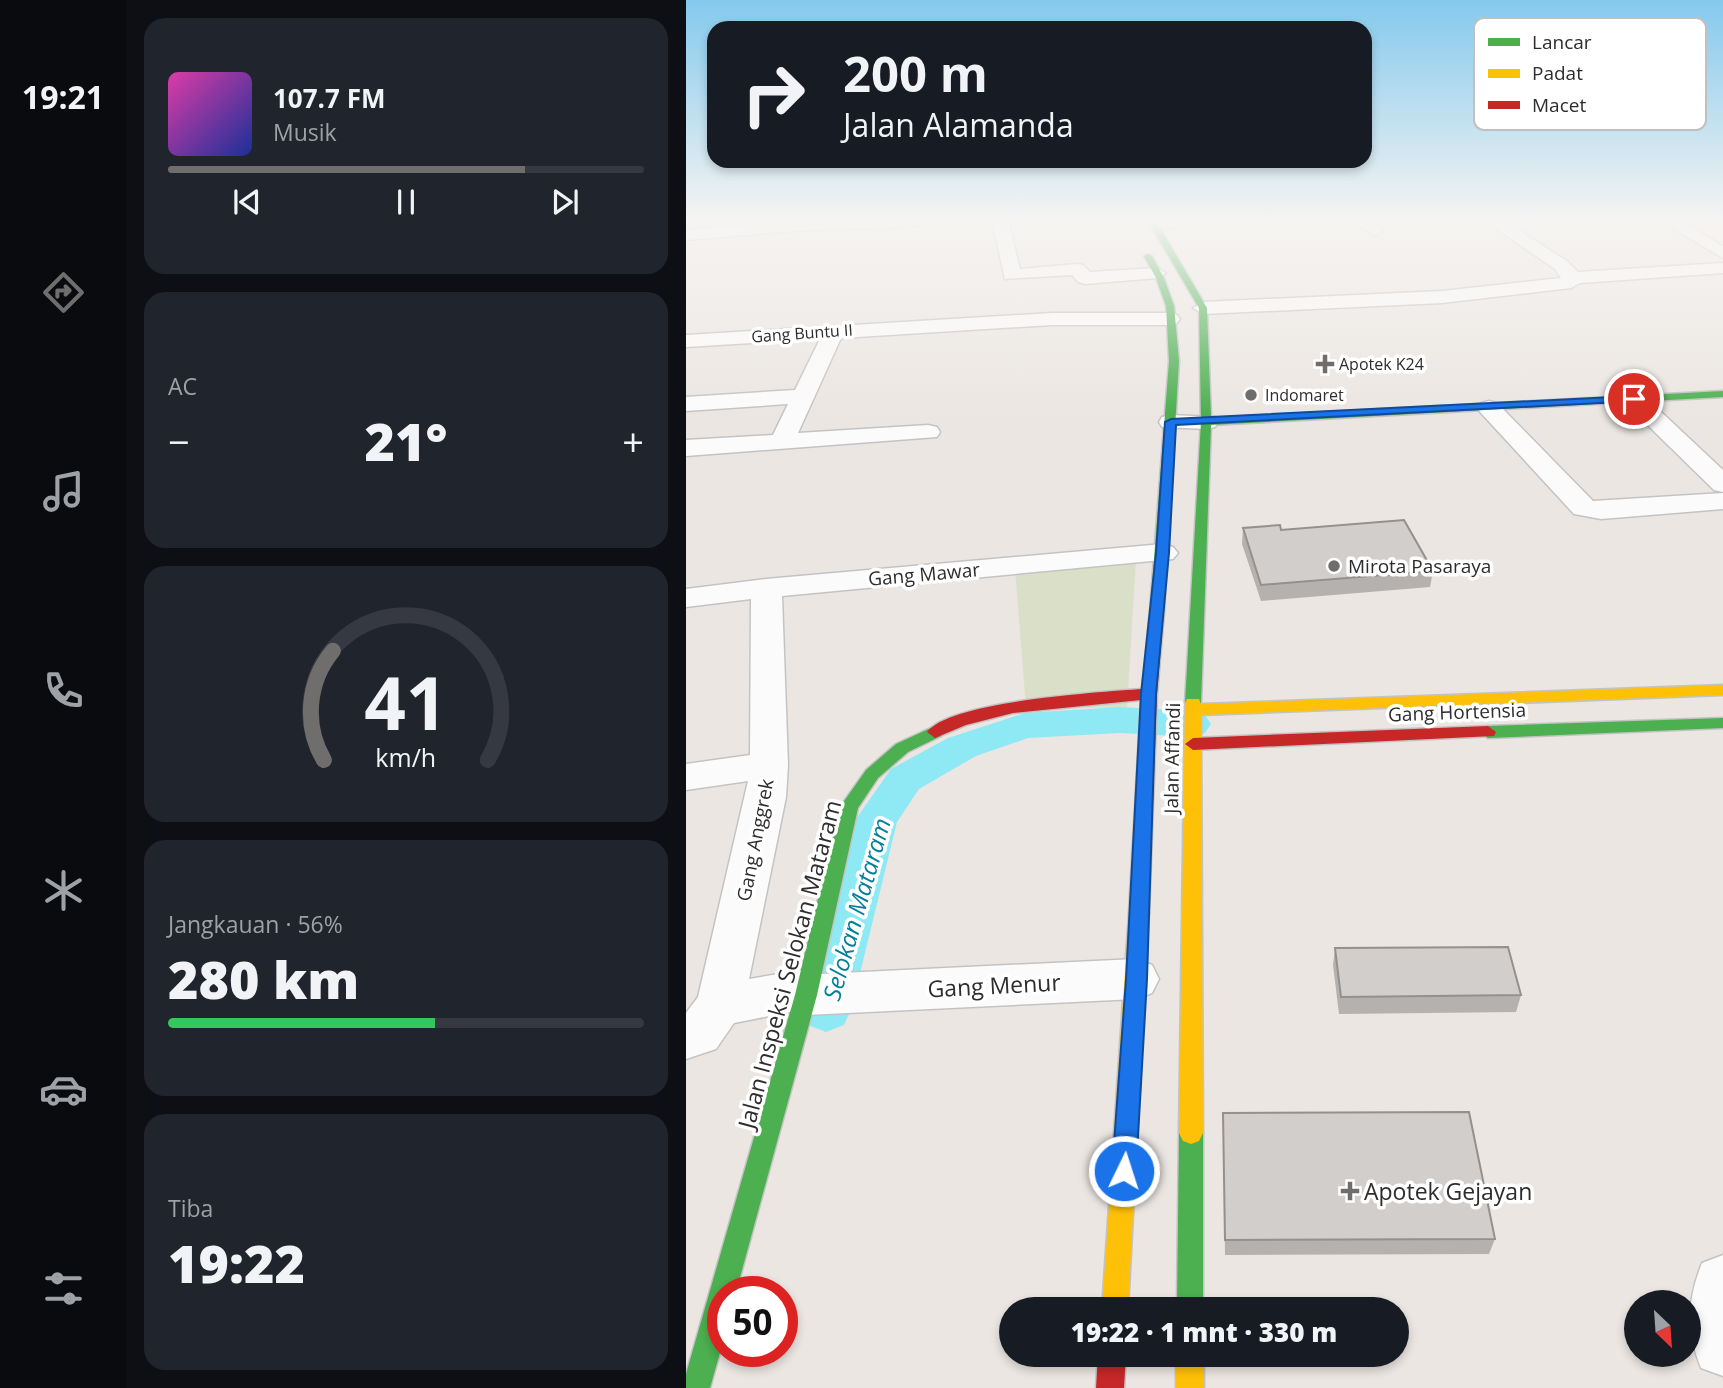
<!DOCTYPE html>
<html lang="id">
<head>
<meta charset="utf-8">
<style>
	body { margin:0; font-family:"Open Sans",sans-serif; background:#20242c; color:#f1f3f6; height:100vh; display:flex; flex-direction:column; font-size:26px; white-space:nowrap }
	* { box-sizing:border-box; margin:0 }
	p { font-size:23px; color:#9ea1a6 }
	.icon { flex:none; width:38px; height:38px; fill:none; stroke:currentColor; stroke-width:2; stroke-linecap:round; stroke-linejoin:round }
	.map { position:relative; flex:1; overflow:hidden }
	.drawer { display:flex; flex-direction:column; gap:18px; padding:18px; background:#0d0f14; width:560px }
	.drawer>* { flex:none }
	.top-card { position:absolute; left:21px; top:21px; width:665px; height:147px; border-radius:21px; box-shadow:0 4px 10px #0003; background:#171b24; color:#f1f3f6; overflow:hidden }
	.needle { width:46px; rotate:155deg }
	.fabs { position:absolute; left:938px; top:1290px; display:grid; gap:14px }
	.fabs a { display:grid; place-items:center; width:77px; height:77px; border-radius:50%; background:#171b24; box-shadow:0 4px 10px #0003; font-size:35px }
	.speed { position:absolute; left:21px; top:1276px; display:flex; gap:14px; font-size:35px; font-weight:700; text-align:center }
	.speed>* { display:grid; place-content:center; width:91px; height:91px; border-radius:50%; background:#171b24; box-shadow:0 4px 10px #0003; line-height:1 }
	.speed .limit { border:10px solid #d22; background:#fff; color:#111 }
	.pin { position:absolute; display:grid; place-items:center; width:60px; height:60px; color:#fff; margin:-30px; border:4px solid #fff; border-radius:50%; box-shadow:0 2px 7px #0007 }
	.me { position:absolute; width:77px; margin:-38px; rotate:4deg; stroke-linejoin:round; filter:drop-shadow(0 0 5px #0008) }
	.turn { display:flex; align-items:center; gap:24px; height:147px; padding:0 21px; font-size:32px }
	.turn .icon { width:91px; height:91px; stroke-width:2.5 }
	.turn b { display:block; font-size:49px; line-height:60px }
	.big { font-size:52px; font-weight:800; line-height:1.1 }
	.drawer .tile { flex:1; display:flex; flex-direction:column; justify-content:center; gap:10px; min-width:0; padding:0 24px; border-radius:21px; background:#20242c }
	.drawer .dial { align-items:center; gap:0 }
	.dial svg { height:182px; overflow:visible; fill:none; stroke:#363941; stroke-width:7; stroke-linecap:round; text-anchor:middle }
	.dial text { fill:#f1f3f6; stroke:none }
	.song { display:flex; align-items:center; gap:21px }
	.cover { width:84px; height:84px; border-radius:10px; background:linear-gradient(135deg,hsl(320 70% 55%),hsl(230 70% 35%)) }
	.played { height:7px; border-radius:4px; background:linear-gradient(90deg,#706e6c 75%,#363941 75%) }
	.keys { display:flex; justify-content:space-around; direction:ltr }
	.heat { display:flex; justify-content:space-between; align-items:center; font-size:38px; direction:ltr }
	.charge { height:10px; border-radius:5px; background:linear-gradient(90deg,#34c759 56%,#363941 0) }
	.trip { position:absolute; left:313px; top:1297px; width:410px; height:70px; border-radius:35px; background:#171b24; box-shadow:0 4px 10px #0003; font-weight:800; line-height:70px; text-align:center }
	main { display:flex; flex:1; min-height:0 }
	.tabs { display:flex; flex-direction:column; width:126px; justify-content:space-around; align-items:center; background:#090b0e; color:#9ea1a6 }
	.tabs .icon { width:49px; height:49px }
	.tabs .active { color:#706e6c }
	.tabs b { font-size:32px; color:#f1f3f6 }
	.map>svg:first-child { display:block }
</style>
</head>
<body>
<main>
<nav class="tabs">
<b>19:21</b>
<svg class="icon active" aria-label="directions" viewBox="0 0 24 24"><path d="M12 3l9 9-9 9-9-9zM9 14v-3h6M13 9l2 2-2 2"/></svg>
<svg class="icon" aria-label="music" viewBox="0 0 24 24"><path d="M9 18V5l10-2v13"/><circle cx="6" cy="18" r="3"/><circle cx="16" cy="16" r="3"/></svg>
<svg class="icon" aria-label="phone" viewBox="0 0 24 24"><path d="M5 4h4l2 5-3 2q2 4 5 5l2-3 5 2v4C11 20 4 13 5 4z"/></svg>
<svg class="icon" aria-label="climate" viewBox="0 0 24 24"><path d="M12 3v18M4 7l16 10M4 17L20 7"/></svg>
<svg class="icon" aria-label="car" viewBox="0 0 24 24"><path d="M5 17H2v-5l4-1 3-4h7l3 4 3 1v5h-3M9 17h6M6 11h13"/><circle cx="7" cy="17" r="2"/><circle cx="17" cy="17" r="2"/></svg>
<svg class="icon" aria-label="filters" viewBox="0 0 24 24"><path d="M4 7h16M4 17h16"/><circle cx="9" cy="7" r="2"/><circle cx="15" cy="17" r="2"/></svg>
</nav>
<section class="drawer">
<div class="tile">
<div class="song"><i class="cover"></i><div><b>107.7 FM</b><p>Musik</p></div></div>
<div class="played"></div>
<div class="keys"><svg class="icon" aria-label="previous" viewBox="0 0 24 24"><path d="M18 5L8 12l10 7zM5 5v14"/></svg><svg class="icon" aria-label="pause" viewBox="0 0 24 24"><path d="M8 5v14M16 5v14"/></svg><svg class="icon" aria-label="next" viewBox="0 0 24 24"><path d="M6 5l10 7-10 7zM19 5v14"/></svg></div>
</div>
<div class="tile"><p>AC</p>
<div class="heat"><a>−</a><b class="big">21°</b><a>+</a></div>
</div>
<div class="tile dial"><svg viewBox="0 0 100 80">
<path d="M14 69A42 42 0 1 1 86 69"/>
<path d="M14 69A42 42 0 0 1 18 21" stroke="#706e6c"/>
<text x="50" y="56" font-size="32" font-weight="700">41</text>
<text x="50" y="72" font-size="11">km/h</text>
</svg></div>
<div class="tile"><p>Jangkauan · 56%</p><b class="big">280 km</b><div class="charge"></div></div>
<div class="tile"><p>Tiba</p><b class="big">19:22</b></div>
</section>
<div class="map">
<svg width="1037" height="1388" viewBox="0 0 1037 1388">
	<rect width="100%" height="100%" fill="#ebe6e2"/>
	<!-- education -->
	<path fill="#efe3d6" d="M 988,221 L 1037,221 L 1037,249 Z"/>
	<!-- cemetery -->
	<path fill="#dae0c8" d="M 450,559 L 441,708 L 340,707 L 329,569 Z"/>
	<g fill="none" stroke-linecap="round" stroke-linejoin="round">
		<!-- canal -->
		<path fill="#8ee9f4" fill-rule="evenodd" d="M 434,707 L 506,711 L 519,715 L 525,724 L 519,733 L 506,737 L 434,733 L 342,738 L 290,756 L 233,789 L 211,822 L 165,1010 L 158,1025 L 140,1032 L 122,1025 L 115,1010 L 170,819 L 205,769 L 262,738 L 339,713 Z"/>
		<!-- street casing -->
		<g stroke="#c4c3c4" stroke-width="3">
			<path id="street" d="M 106,221 L 241,221 L 233,226 L 106,231 L 0,240 L 0,230 Z
				M 306,221 L 322,221 L 334,269 L 391,264 L 397,265 L 404,272 L 471,268 L 480,273 L 471,278 L 399,284 L 392,282 L 386,275 L 319,279 Z
				M 461,221 L 502,221 C 494,229 474,228 462,225 Z
				M 667,221 L 685,221 L 697,231 L 689,236 Z
				M 799,221 L 818,221 L 881,261 L 892,272 L 1037,263 L 1037,273 L 894,283 L 885,288 L 756,303 L 517,314 L 507,308 L 517,302 L 756,291 L 875,278 L 869,269 Z
				M 975,221 L 994,221 L 1037,246 L 1037,258 Z
				M 366,313 L 484,313 L 491,315 L 494,319 L 491,323 L 484,325 L 366,325 L 155,338 L 112,433 L 242,425 L 251,427 L 254,432 L 251,437 L 0,456 L 0,440 L 87,435 L 102,404 L 0,411 L 0,397 L 109,390 L 134,339 L 0,347 L 0,335 Z
				M 948,392 L 956,394 L 1037,470 L 1037,492 L 1028,490 L 940,404 L 936,399 L 940,394 Z
				M 803,401 L 811,403 L 907,501 L 1037,493 L 1037,509 L 915,519 L 888,514 L 795,413 L 791,408 L 795,403 Z
				M 485,415 L 529,417 L 532,422 L 529,427 L 520,429 L 476,427 L 473,422 L 476,417 Z
				M 477,544 L 487,547 L 492,553 L 487,559 L 96,596 L 102,765 L 100,797 L 63,979 L 121,969 L 135,974 L 450,959 L 466,965 L 473,979 L 466,993 L 450,999 L 120,1015 L 109,1011 L 48,1023 L 30,1049 L 0,1059 L 0,1013 L 12,997 L 62,781 L 0,790 L 0,764 L 64,755 L 65,599 L 0,607 L 0,589 L 80,579 Z
				M 1037,1255 L 1037,1376 L 1015,1368 C 1000,1330 1001,1301 1016,1263 Z"/>
		</g>
		<!-- fast casing -->
		<g stroke="#c4c3c4" stroke-width="3">
			<path id="fast" d="M 462,221 L 470,221 L 521,308 L 525,418 L 1037,391 L 1037,397 L 525,425 L 515,703 L 513,707 L 501,707 L 499,703 L 515,422 L 513,308 Z
				M 462,254 L 466,256 L 478,278 L 488,306 L 493,361 L 478,611 L 471,615 L 464,611 L 483,361 L 480,306 L 470,278 L 458,256 Z
				M 1037,718 L 1037,728 L 802,738 L 794,732 L 802,726 Z
				M 249,726 L 255,728 L 257,732 L 255,736 L 222,752 L 192,778 L 172,808 L 131,995 L 50,1292 L 37,1292 L 37,1342 L 24,1388 L 0,1388 L 0,1374 L 109,995 L 154,807 L 180,770 L 210,744 Z
				M 505,1122 L 513,1125 L 517,1133 L 517,1309 L 491,1309 L 493,1133 L 497,1125 Z"/>
		</g>
		<!-- slow casing -->
		<g stroke="#c4c3c4" stroke-width="3">
			<path id="slow" d="M 1037,685 L 1037,695 L 515,715 L 517,1133 L 513,1141 L 505,1144 L 497,1141 L 493,1133 L 499,703 L 501,699 L 513,699 L 515,704 Z
				M 453,905 L 460,907 L 463,913 L 442,1309 L 416,1309 L 443,913 L 446,907 Z
				M 490,1354 L 518,1354 L 518,1388 L 490,1388 Z"/>
		</g>
		<!-- jam casing -->
		<g stroke="#c4c3c4" stroke-width="3">
			<path id="jam" d="M 471,607 L 478,611 L 471,694 L 463,913 L 460,919 L 453,921 L 446,919 L 443,913 L 455,700 L 327,713 L 280,725 L 249,738 L 241,732 C 264,701 415,692 456,689 L 464,611 Z
				M 802,726 L 810,732 L 808,736 L 507,750 L 499,744 L 507,738 Z
				M 412,1354 L 440,1354 L 438,1388 L 410,1388 Z"/>
		</g>
		<!-- street -->
		<use href="#street" fill="#fcfbfb" fill-rule="evenodd"/>
		<!-- fast -->
		<use href="#fast" fill="#4caf50" fill-rule="evenodd"/>
		<!-- slow -->
		<use href="#slow" fill="#ffc107" fill-rule="evenodd"/>
		<!-- jam -->
		<use href="#jam" fill="#c62828" fill-rule="evenodd"/>
	</g>
	<!-- wall -->
	<path fill="#b5b1af" d="M 557,528 L 595,530 L 747,571 L 744,587 L 575,601 L 556,544 Z
		M 649,948 L 835,995 L 830,1012 L 653,1014 L 647,965 Z
		M 537,1113 L 809,1239 L 803,1254 L 539,1255 Z"/>
	<!-- building -->
	<path fill="#d2cecb" stroke="#93908e" stroke-width="2" d="M 718,520 L 747,571 L 575,585 L 557,528 L 594,525 L 595,530 Z
		M 822,947 L 835,995 L 655,997 L 649,948 Z
		M 783,1112 L 809,1239 L 539,1240 L 537,1113 Z"/>
	<!-- sky -->
	<linearGradient id="sky" x2="0" y2="1"><stop stop-color="#84c9ed"/><stop offset="0.53" stop-color="#f6f4f2"/><stop offset="1" stop-color="#f6f4f2" stop-opacity="0"/></linearGradient>
	<rect width="1037" height="415" fill="url(#sky)"/>
	<!-- route -->
	<path fill="#1a73e8" stroke="#114b97" stroke-width="2" d="M 948,396 L 954,399 L 952,401 L 490,425 L 483,553 L 470,694 L 461,979 L 450,1171 L 447,1180 L 438,1184 L 429,1180 L 426,1171 L 440,979 L 455,694 L 470,553 L 479,422 L 485,419 Z"/>
	<!-- markers -->
	<g fill="#706e6c" stroke="#fff" stroke-width="2.5">
		<path d="M635.5 353.5h7v7h7v7h-7v7h-7v-7h-7v-7h7z"/>
		<circle cx="565" cy="395" r="7"/>
		<circle cx="648" cy="566" r="7"/>
		<path d="M660.5 1180.5h7v7h7v7h-7v7h-7v-7h-7v-7h7z"/>
	</g>
	<g text-anchor="middle" dominant-baseline="central" stroke-width="7" stroke-linejoin="round" paint-order="stroke">
		<!-- far-street labels -->
		<g font-size="16" fill="#2d2d2d" stroke="#fff">
			<text transform="translate(116 333) rotate(-4)">Gang Buntu II</text>
		</g>
		<!-- far-poi labels -->
		<g font-size="16" fill="#2d2d2d" stroke="#fff" text-anchor="start">
			<text x="653" y="364">Apotek K24</text>
			<text x="579" y="395">Indomaret</text>
		</g>
		<!-- poi labels -->
		<g font-size="19" fill="#2d2d2d" stroke="#fff" text-anchor="start">
			<text x="662" y="566">Mirota Pasaraya</text>
		</g>
		<!-- street labels -->
		<g font-size="19" fill="#2d2d2d" stroke="#fff">
			<text transform="translate(238 574) rotate(-5)">Gang Mawar</text>
			<text transform="translate(771 712) rotate(-2)">Gang Hortensia</text>
			<text transform="translate(486 758) rotate(-89)">Jalan Affandi</text>
			<text transform="translate(69 840) rotate(-79)">Gang Anggrek</text>
		</g>
		<!-- near-street labels -->
		<g font-size="23" fill="#2d2d2d" stroke="#fff">
			<text transform="translate(103 964) rotate(-75)">Jalan Inspeksi Selokan Mataram</text>
			<text transform="translate(308 985) rotate(-3)">Gang Menur</text>
		</g>
		<!-- near-poi labels -->
		<g font-size="23" fill="#2d2d2d" stroke="#fff" text-anchor="start">
			<text x="678" y="1191">Apotek Gejayan</text>
		</g>
		<!-- near-water labels -->
		<g font-size="24" font-style="italic" fill="#027f9d" stroke="#fff">
			<text transform="translate(170 909) rotate(-74)">Selokan Mataram</text>
		</g>
	</g>
	<!-- legend -->
	<rect x="788" y="18" width="232" height="112" rx="10" fill="#fff" stroke="#c0c0c0" stroke-width="2"/>
	<rect x="802" y="38" width="32" height="8" fill="#4caf50"/>
	<rect x="802" y="69" width="32" height="9" fill="#ffc107"/>
	<rect x="802" y="101" width="32" height="8" fill="#c62828"/>
	<g font-size="19" fill="#2d2d2d">
		<text x="846" y="49">Lancar</text>
		<text x="846" y="80">Padat</text>
		<text x="846" y="112">Macet</text>
	</g>
</svg>
<div class="fabs">
<a><svg class="needle" viewBox="-14 -14 28 28"><path d="M0-13l5 13h-10z" fill="#e53935"/><path d="M0 13l5-13h-10z" fill="#9ea1a6"/></svg></a>
</div>
<div class="speed"><div class="limit">50</div></div>
<div class="pin" style="left:948px;top:399px;background:#d93025"><svg class="icon" aria-label="arrive" viewBox="0 0 24 24"><path d="M6 21V4h12l-3 4 3 4H6"/></svg></div>
<svg class="me" style="left:438px;top:1171px" viewBox="-20 -20 40 40"><circle r="17" fill="#1a73e8" stroke="#fff" stroke-width="3"/><path d="M0-11L8 9 0 5-8 9z" fill="#fff"/></svg>
<div class="trip">19:22 · 1 mnt · 330 m</div>
<div class="top-card">
<div class="turn"><svg class="icon" aria-label="right" viewBox="0 0 24 24"><path d="M7 20v-9h11M14 6l5 5-5 5"/></svg><div><b>200 m</b>Jalan Alamanda</div></div>
</div>
</div>
</main>
</body>
</html>
